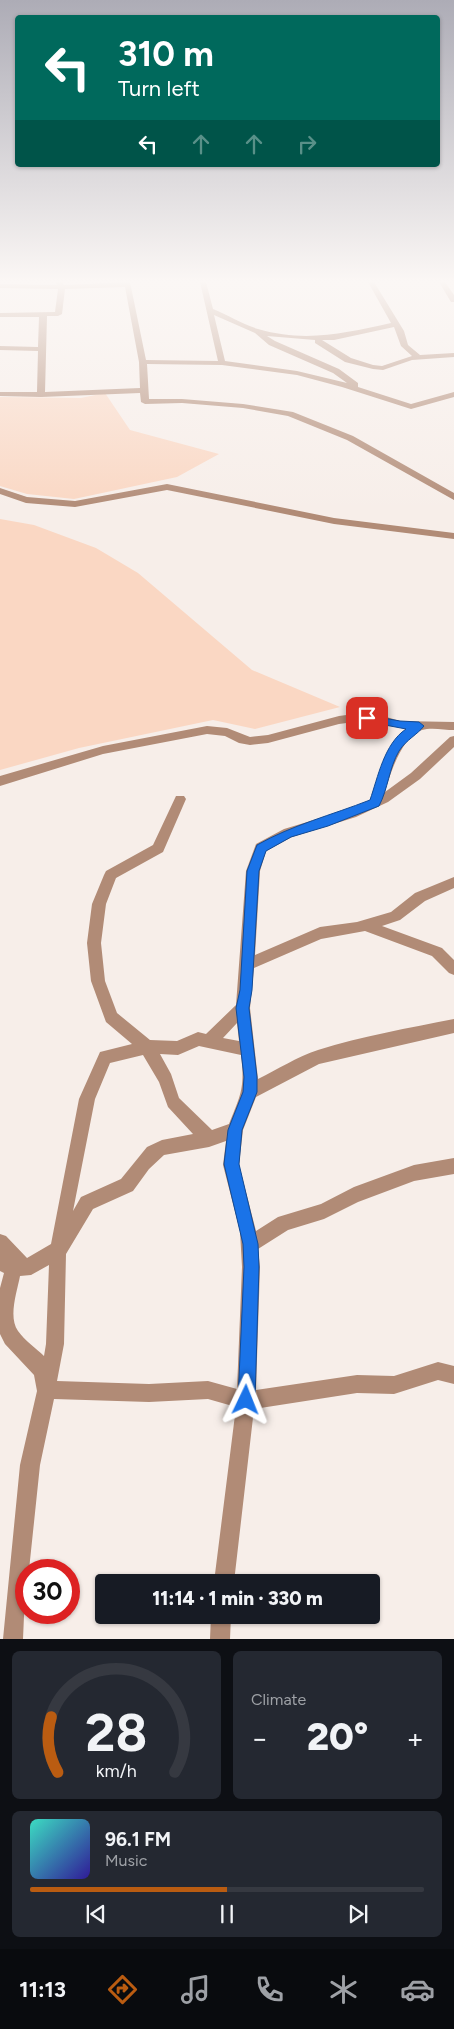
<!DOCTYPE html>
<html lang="en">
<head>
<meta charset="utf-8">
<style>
	body { margin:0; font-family:Figtree,sans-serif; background:#242831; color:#f1f3f6; height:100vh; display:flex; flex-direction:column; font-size:19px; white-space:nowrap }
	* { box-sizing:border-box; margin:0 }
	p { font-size:16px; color:#9ea1a6 }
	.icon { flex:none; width:28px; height:28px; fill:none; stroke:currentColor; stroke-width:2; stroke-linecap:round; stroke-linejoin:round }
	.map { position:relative; height:1639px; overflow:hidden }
	.side { display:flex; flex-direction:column; gap:12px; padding:12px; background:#0d0f14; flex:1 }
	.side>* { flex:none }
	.banner { position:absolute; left:15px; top:15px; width:425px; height:152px; border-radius:5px; box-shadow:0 1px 4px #0004; background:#00695c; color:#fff; overflow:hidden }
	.speed { position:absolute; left:15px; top:1559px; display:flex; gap:10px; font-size:25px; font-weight:700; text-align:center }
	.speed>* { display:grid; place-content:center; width:65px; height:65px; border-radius:50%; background:#171b24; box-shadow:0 1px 4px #0004; line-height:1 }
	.speed .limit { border:8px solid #d22; background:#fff; color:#111 }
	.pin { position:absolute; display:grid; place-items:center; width:42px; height:42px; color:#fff; margin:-21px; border-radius:10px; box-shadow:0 2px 8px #0006 }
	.me { position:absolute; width:55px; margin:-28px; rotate:2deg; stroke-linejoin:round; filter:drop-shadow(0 0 4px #0008) }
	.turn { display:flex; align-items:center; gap:18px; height:105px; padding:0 20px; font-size:22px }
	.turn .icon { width:65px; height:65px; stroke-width:2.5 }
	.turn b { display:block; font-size:35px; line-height:42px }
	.lanes { display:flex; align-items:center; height:48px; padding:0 20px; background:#0003; justify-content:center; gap:25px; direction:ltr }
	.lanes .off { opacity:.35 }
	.big { font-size:38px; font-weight:800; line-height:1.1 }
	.side .tile { flex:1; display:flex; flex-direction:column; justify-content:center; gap:8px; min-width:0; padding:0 18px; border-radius:8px; background:#242831 }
	.side .dial { align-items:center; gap:0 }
	.dial svg { height:130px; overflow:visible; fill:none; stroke:#363941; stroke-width:7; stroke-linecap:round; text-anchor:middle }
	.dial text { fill:#f1f3f6; stroke:none }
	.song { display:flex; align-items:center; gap:15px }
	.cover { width:60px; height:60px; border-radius:8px; background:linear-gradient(135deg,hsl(170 70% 55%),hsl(250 70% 35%)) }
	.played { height:5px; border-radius:2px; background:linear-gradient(90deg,#ba5c11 50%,#363941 50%) }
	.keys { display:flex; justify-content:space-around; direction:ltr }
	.heat { display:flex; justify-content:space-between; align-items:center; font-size:28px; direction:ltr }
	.side .tiles { flex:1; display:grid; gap:12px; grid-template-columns:1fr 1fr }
	.tile:last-child { grid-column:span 2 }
	.trip { position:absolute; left:95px; top:1574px; width:285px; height:50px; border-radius:5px; background:#171b24; box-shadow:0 1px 4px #0004; font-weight:800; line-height:50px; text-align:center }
	.menu { display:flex; height:80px; justify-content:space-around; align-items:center; background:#090b0e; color:#9ea1a6 }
	.menu .icon { width:35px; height:35px }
	.menu .on { color:#ba5c11 }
	.menu b { font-size:22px; color:#f1f3f6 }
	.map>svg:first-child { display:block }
</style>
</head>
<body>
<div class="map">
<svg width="454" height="1639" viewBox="0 0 454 1639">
	<rect width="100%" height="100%" fill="#f7eee9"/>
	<!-- green -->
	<path fill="#fad7c3" d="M 105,393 L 130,430 L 219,454 L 177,477 L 74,499 L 27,494 L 0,486 L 0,397 L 81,398 Z
		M 0,519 L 34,525 L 96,548 L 138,573 L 252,670 L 340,707 L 255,729 L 213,720 L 79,748 L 0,770 Z"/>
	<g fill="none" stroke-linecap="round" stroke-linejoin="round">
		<!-- street -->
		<path fill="#b18b76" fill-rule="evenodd" d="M 55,282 L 62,282 L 64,285 L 130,282 L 146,360 L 218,361 L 200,282 L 206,282 L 213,309 C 228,315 242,324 258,329 C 306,343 345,333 391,323 L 368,282 L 374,282 L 404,331 L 408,345 L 420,355 L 454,353 L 454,357 L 412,360 L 383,370 L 373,369 L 345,362 L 315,343 L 315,340 L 267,336 L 275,341 L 339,369 L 358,383 L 358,387 L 411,404 L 454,392 L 454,397 L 411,409 L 342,387 L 297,375 L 222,365 L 147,364 L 149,399 L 182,399 L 243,404 L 293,412 L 353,436 L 454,493 L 454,500 L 347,440 L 288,416 L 243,408 L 182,403 L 145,404 L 141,402 L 140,393 L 41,397 L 0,396 L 0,392 L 37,392 L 38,351 L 0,350 L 0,346 L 38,347 L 39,317 L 0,317 L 0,313 L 55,312 L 58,289 L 0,288 L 0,284 L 57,285 ZM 125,287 L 139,362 L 140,388 L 45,392 L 47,316 L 58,316 L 62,314 L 65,289 ZM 214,315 L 255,333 L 269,345 L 333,373 L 347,383 L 297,371 L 225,361 ZM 394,327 L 401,346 L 412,356 L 382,366 L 373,365 L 351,358 L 322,340 L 334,340 Z
			M 439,282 L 445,282 L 454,295 L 454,302 L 451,302 Z
			M 167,484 L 334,518 L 454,533 L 454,539 L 334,524 L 167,490 L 75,507 L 26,503 L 0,494 L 0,488 L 27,497 L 75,501 Z
			M 354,714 L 383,716 L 400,721 L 454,722 L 454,730 C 445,730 431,727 422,730 C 402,736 390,774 385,792 L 411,773 L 450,737 L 454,736 L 454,747 L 420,779 L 388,802 L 356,817 L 292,837 L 266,851 L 260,871 L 255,955 L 320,927 L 357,922 L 391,912 L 415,893 L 454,877 L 454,888 L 425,901 L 400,920 L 382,926 L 442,948 L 454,960 L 454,975 L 449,973 L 432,956 L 365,931 L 321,939 L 254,968 L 250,1008 L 258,1079 C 278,1069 297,1057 318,1050 C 362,1036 409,1028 454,1019 L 454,1033 L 319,1064 L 256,1097 L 243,1130 L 239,1165 L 256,1231 L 278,1217 L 321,1204 L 354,1187 L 414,1165 L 454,1158 L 454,1174 L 414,1181 L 358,1202 L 324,1219 L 288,1230 L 258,1249 L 260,1267 L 256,1390 L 357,1375 L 394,1376 L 438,1362 L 454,1366 L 454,1384 L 438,1380 L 394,1394 L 357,1393 L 254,1409 L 234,1582 L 214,1582 L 236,1407 L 208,1399 L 149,1402 L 54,1399 L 40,1465 L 29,1570 L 26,1570 L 23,1639 L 3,1639 L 20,1465 L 37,1391 L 34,1375 L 5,1344 L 0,1334 L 0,1288 L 4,1273 L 0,1271 L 0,1234 L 6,1236 L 27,1258 L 51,1244 L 79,1099 L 100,1052 L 132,1044 L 106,1022 L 91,981 L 87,943 L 92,904 L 104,875 L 106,871 L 153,845 L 176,796 L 184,796 L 186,799 L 163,852 L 116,878 L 106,904 L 101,943 L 105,981 L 117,1013 L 150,1040 L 177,1041 L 198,1032 L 206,1034 L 236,1005 L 246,871 L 256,844 L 284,829 L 347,810 L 370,801 C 378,775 386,748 407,729 L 383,724 L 354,722 L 339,724 L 268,743 L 250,745 L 239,743 L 225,736 L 207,734 L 103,754 L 0,786 L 0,776 L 103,746 L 207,726 L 227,728 L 250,737 L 268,735 L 339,716 ZM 237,1023 L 239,1041 L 223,1038 ZM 199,1046 L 241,1055 C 245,1088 241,1094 229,1124 L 212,1130 L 179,1098 L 171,1074 L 160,1054 L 178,1055 ZM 143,1055 L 159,1082 L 168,1107 L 193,1134 L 162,1140 L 147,1147 L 121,1179 L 81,1197 L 73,1211 L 95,1099 L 110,1063 ZM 226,1141 L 223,1165 L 240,1231 L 242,1267 L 237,1389 L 208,1381 L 149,1384 L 57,1381 L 64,1344 L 66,1254 L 93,1209 L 133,1191 L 149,1169 L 164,1155 L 209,1147 ZM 49,1265 L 46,1344 L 44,1356 C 36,1348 25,1341 18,1331 C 8,1317 17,1292 20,1276 L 31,1275 Z
			M 211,1615 L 231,1615 L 230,1639 L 210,1639 Z"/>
	</g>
	<!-- sky -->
	<linearGradient id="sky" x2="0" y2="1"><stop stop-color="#adacb6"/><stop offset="0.55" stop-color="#fbf7f5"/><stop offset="1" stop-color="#fbf7f5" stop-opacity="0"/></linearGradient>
	<rect width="454" height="511" fill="url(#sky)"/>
	<!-- route -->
	<path fill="#1a73e8" stroke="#114b97" d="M 367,715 L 400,721 L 419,722 L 424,726 C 417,735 407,739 399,751 C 389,768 388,789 379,806 L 328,826 L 291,837 L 266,851 L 259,871 L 252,990 L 249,1008 L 257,1077 L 257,1092 L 242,1130 L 239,1164 L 258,1244 L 259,1267 L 255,1400 L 252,1406 L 246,1409 L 240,1406 L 238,1400 L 244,1267 L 243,1244 L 224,1164 L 228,1130 L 243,1092 L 244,1077 L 236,1008 L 240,990 L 247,871 L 257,845 C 292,825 332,815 370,800 C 378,777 384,744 406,729 L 364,721 L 362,718 L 364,716 Z"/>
</svg>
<div class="speed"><div class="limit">30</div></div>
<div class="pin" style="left:367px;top:718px;background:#d93025"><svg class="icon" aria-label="arrive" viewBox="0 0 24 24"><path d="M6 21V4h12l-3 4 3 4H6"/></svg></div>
<svg class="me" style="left:246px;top:1400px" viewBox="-20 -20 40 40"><path d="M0-17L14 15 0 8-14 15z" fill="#1a73e8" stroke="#fff" stroke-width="4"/></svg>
<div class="trip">11:14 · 1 min · 330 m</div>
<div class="banner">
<div class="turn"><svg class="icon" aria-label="left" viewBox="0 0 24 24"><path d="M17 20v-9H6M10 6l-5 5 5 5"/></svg><div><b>310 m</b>Turn left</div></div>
<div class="lanes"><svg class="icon" aria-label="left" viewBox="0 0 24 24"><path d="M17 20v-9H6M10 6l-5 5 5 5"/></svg><svg class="icon off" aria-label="ahead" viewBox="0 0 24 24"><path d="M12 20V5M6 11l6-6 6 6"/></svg><svg class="icon off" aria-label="ahead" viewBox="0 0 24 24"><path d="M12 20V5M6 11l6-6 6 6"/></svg><svg class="icon off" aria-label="right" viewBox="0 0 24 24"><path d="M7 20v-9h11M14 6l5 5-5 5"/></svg></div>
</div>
</div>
<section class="side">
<div class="tiles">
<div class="tile dial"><svg viewBox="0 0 100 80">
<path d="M14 69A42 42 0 1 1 86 69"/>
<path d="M14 69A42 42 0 0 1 10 35" stroke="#ba5c11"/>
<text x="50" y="56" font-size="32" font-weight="700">28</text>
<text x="50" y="72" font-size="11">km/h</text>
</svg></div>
<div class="tile"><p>Climate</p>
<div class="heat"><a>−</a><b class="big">20°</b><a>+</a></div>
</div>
<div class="tile">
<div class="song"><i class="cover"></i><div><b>96.1 FM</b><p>Music</p></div></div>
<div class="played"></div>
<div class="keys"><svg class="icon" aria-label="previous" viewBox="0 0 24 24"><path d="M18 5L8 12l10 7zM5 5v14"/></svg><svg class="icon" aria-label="pause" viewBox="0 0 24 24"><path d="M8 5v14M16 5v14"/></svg><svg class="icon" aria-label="next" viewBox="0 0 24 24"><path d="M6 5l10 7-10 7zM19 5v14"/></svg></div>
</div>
</div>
</section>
<nav class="menu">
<b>11:13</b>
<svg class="icon on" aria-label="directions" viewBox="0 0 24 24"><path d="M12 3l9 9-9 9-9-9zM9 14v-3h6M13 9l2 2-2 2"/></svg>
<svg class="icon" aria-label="music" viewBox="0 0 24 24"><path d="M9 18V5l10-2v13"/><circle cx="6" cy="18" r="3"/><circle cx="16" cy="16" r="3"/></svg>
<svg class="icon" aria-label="phone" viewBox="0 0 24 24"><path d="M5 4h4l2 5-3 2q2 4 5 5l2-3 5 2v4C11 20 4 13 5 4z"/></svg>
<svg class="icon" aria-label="climate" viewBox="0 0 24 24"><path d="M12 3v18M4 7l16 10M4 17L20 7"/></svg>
<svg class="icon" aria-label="car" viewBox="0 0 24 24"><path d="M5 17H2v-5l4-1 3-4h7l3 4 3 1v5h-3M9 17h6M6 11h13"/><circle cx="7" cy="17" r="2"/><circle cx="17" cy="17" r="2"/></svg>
</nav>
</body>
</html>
